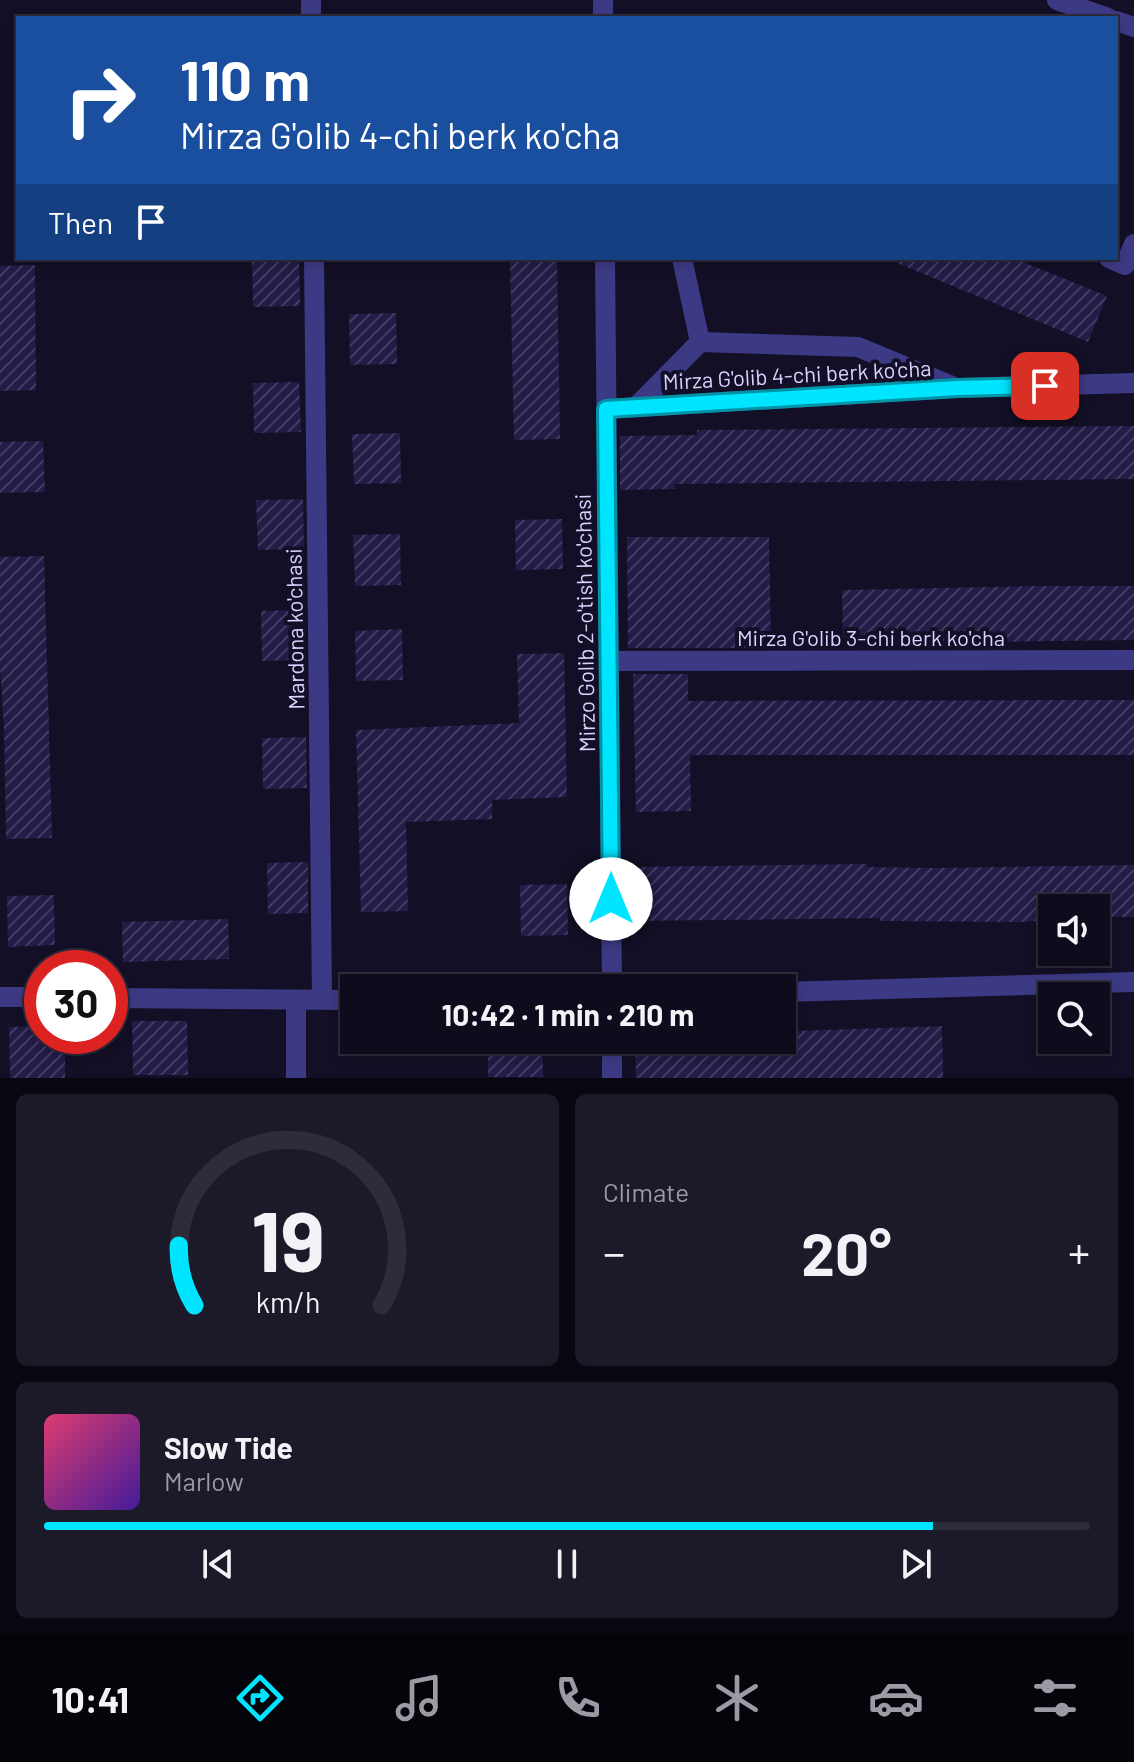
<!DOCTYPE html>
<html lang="en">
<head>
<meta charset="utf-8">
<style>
	body { margin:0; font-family:Barlow,sans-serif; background:#1c1929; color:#f1f3f6; height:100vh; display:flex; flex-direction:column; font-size:30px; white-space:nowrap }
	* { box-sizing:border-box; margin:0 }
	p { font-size:26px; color:#9b9ba3 }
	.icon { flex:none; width:44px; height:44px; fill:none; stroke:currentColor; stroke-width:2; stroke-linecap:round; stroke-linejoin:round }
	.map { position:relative; height:1078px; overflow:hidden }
	.panel { display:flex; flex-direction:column; gap:16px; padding:16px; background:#08060f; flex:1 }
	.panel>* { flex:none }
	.top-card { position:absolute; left:16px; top:16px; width:1102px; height:244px; border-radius:0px; box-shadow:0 4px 12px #0003,0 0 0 2px #2e2b3b; background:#1a4fa0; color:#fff; overflow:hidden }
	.controls { position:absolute; left:1038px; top:894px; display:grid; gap:16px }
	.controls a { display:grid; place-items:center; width:72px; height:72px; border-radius:0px; background:#0e0b1c; box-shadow:0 4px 12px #0003,0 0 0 2px #2e2b3b; font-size:40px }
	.speed { position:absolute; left:24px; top:950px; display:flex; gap:16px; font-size:40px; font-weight:700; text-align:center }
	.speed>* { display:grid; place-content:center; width:104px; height:104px; border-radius:50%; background:#0e0b1c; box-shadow:0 4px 12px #0003,0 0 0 2px #2e2b3b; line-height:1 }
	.speed .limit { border:12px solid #d22; background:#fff; color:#111 }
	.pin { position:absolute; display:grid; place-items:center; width:68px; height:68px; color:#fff; margin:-34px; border-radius:16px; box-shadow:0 4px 12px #0006 }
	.me { position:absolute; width:88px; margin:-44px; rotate:0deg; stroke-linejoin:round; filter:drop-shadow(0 0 6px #0008) }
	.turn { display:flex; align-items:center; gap:28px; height:168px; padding:0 32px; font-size:36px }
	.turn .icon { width:104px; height:104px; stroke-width:2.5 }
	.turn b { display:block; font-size:56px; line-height:68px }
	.then { display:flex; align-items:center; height:76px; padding:0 32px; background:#0003; gap:16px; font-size:30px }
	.big { font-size:60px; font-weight:700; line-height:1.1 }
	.panel .card { flex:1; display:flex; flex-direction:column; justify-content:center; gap:12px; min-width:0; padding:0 28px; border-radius:12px; background:#1c1929 }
	.panel .dial { align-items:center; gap:0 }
	.dial svg { height:208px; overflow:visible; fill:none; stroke:#2e2b3b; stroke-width:7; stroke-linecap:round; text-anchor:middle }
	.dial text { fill:#f1f3f6; stroke:none }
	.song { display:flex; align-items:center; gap:24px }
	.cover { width:96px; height:96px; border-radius:12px; background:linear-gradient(135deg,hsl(340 70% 55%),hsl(260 70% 35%)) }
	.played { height:8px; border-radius:4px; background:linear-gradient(90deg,#00e5ff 85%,#2e2b3b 85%) }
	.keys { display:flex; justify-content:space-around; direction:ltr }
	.heat { display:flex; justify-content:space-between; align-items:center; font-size:44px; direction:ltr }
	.panel .tiles { flex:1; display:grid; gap:16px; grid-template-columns:1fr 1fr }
	.card:last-child { grid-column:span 2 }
	.trip { position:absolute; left:340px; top:974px; width:456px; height:80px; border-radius:0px; background:#0e0b1c; box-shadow:0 4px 12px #0003,0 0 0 2px #2e2b3b; font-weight:700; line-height:80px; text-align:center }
	.menu { display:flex; height:128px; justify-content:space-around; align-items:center; background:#06040b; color:#9b9ba3 }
	.menu .icon { width:56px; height:56px }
	.menu .active { color:#00e5ff }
	.menu b { font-size:36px; color:#f1f3f6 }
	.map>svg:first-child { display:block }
</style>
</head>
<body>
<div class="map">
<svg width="1134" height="1078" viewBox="0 0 1134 1078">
	<defs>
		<pattern id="building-hatch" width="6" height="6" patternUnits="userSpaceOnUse" patternTransform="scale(2)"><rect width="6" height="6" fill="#241b47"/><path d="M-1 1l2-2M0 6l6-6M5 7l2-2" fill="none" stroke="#433b63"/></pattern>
	</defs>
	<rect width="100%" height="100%" fill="#130f26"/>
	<!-- building -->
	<path fill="url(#building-hatch)" d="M 252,258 L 299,258 L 300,306 L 253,307 Z
		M 510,258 L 557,258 L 560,439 L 514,440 Z
		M 885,258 L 1013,258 L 1107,296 L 1088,342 Z
		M 35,265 L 36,390 L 0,391 L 0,266 Z
		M 396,313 L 397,364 L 350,365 L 349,314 Z
		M 299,382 L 301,432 L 254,433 L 253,383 Z
		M 1134,426 L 1134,479 L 675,484 L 675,489 L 620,490 L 620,436 L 697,435 L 697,430 Z
		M 400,433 L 401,483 L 354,484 L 352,434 Z
		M 43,441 L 45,492 L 0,493 L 0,442 Z
		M 303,499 L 304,549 L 258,550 L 256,500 Z
		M 562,519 L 563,569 L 516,570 L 515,520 Z
		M 400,534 L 401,585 L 355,586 L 353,535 Z
		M 627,537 L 769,537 L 771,648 L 628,648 Z
		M 44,556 L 52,838 L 6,839 L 4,726 L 0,666 L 0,557 Z
		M 1040,586 L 1134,586 L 1134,640 L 843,644 L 842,590 Z
		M 305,610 L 305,660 L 262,661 L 261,611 Z
		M 402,629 L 403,680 L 356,681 L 355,631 Z
		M 564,653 L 567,797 L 492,800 L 492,819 L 406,822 L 408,911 L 361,912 L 356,730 L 519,723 L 517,654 Z
		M 633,674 L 688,674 L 688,701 L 1134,700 L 1134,755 L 690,755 L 691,811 L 636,812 Z
		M 306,737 L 307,788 L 263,789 L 262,738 Z
		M 308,862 L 308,913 L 268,914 L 267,863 Z
		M 867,864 L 867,867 L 934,868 L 1134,865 L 1134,917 L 1096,917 L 1096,908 L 1052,908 L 1052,920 L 1019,922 L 880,921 L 880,918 L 631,921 L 631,867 Z
		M 567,884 L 568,935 L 521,936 L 520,885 Z
		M 54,895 L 55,945 L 8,947 L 7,896 Z
		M 228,919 L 229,959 L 123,962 L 122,922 Z
		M 132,1021 L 187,1021 L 188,1075 L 133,1075 Z
		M 42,1026 L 42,1036 L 65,1036 L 65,1078 L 10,1078 L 9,1027 Z
		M 942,1026 L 943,1078 L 636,1078 L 635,1040 L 796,1040 L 796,1031 Z
		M 488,1040 L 543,1040 L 543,1077 L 488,1077 Z"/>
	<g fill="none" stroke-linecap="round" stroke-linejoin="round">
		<!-- minor -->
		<path stroke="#3d3a85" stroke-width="20" d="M 311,0 L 311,18
			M 603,0 L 603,18
			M 1057,0 L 1108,18
			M 1116,21 L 1134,27
			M 314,258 L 322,1000
			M 605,258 L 612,988
			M 682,258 L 700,342
			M 1109,258 L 1125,265 L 1134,244
			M 636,407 L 700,342 L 858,347 L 952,386
			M 606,409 L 957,388 L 1134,383
			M 609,661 L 1134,660
			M 782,992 L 1134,982
			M 0,997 L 42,997
			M 110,998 L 354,1000
			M 296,1000 L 296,1078
			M 612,1040 L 612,1078"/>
	</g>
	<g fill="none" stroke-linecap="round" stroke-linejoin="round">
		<!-- route casing -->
		<g stroke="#0095a6" stroke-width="20">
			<path id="route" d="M 611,899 L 606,409 L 957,388 L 1045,386"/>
		</g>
		<!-- route -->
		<use href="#route" stroke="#00e5ff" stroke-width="14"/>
	</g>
	<g text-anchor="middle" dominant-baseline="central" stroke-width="8" stroke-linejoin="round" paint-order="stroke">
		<!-- street labels -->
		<g font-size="22" fill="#d9d4ff" stroke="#130f26">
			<text transform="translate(797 374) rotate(-3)">Mirza G'olib 4-chi berk ko'cha</text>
			<text transform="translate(584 623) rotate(-91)">Mirzo Golib 2-o'tish ko'chasi</text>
			<text transform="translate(294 629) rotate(-91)">Mardona ko'chasi</text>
			<text x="871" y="637">Mirza G'olib 3-chi berk ko'cha</text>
		</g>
	</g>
</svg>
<div class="controls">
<a><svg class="icon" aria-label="sound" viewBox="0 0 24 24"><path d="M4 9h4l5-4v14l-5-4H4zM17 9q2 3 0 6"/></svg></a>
<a><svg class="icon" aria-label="search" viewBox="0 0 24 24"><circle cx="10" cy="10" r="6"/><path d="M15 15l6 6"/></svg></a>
</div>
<div class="speed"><div class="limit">30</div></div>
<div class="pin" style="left:1045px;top:386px;background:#d93025"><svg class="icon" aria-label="arrive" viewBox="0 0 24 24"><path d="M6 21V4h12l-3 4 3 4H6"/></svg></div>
<svg class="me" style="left:611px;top:899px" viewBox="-20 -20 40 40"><circle r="19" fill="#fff"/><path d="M0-13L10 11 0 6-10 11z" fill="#00e5ff"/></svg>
<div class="trip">10:42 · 1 min · 210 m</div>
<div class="top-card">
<div class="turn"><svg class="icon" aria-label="right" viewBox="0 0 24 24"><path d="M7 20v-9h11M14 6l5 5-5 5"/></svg><div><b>110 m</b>Mirza G'olib 4-chi berk ko'cha</div></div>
<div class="then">Then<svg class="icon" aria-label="arrive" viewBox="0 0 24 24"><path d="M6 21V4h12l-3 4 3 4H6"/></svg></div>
</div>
</div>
<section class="panel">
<div class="tiles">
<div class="card dial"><svg viewBox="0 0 100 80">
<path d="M14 69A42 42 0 1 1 86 69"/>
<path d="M14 69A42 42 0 0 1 8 46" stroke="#00e5ff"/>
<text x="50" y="56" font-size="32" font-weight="700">19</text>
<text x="50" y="72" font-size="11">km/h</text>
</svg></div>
<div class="card"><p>Climate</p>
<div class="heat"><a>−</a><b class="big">20°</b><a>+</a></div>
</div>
<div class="card">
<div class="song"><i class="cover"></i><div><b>Slow Tide</b><p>Marlow</p></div></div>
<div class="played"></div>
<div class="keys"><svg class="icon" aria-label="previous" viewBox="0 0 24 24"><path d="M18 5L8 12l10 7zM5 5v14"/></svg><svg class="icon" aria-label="pause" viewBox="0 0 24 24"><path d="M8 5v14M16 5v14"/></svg><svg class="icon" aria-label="next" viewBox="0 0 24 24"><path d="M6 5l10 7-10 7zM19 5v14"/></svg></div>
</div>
</div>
</section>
<nav class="menu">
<b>10:41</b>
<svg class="icon active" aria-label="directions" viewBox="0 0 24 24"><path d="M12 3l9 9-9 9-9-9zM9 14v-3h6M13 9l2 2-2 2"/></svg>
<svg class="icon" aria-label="music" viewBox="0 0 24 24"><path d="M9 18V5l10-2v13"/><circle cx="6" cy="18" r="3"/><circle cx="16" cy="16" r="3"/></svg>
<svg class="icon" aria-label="phone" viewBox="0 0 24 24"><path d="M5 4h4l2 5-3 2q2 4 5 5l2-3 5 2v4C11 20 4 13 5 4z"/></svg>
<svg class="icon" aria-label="climate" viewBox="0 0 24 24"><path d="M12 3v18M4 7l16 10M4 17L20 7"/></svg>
<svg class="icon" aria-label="car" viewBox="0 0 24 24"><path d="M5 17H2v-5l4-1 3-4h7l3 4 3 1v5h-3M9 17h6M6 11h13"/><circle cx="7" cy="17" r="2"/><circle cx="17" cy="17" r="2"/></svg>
<svg class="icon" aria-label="filters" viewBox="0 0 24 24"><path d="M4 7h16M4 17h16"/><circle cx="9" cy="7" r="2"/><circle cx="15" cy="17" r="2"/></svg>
</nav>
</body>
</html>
